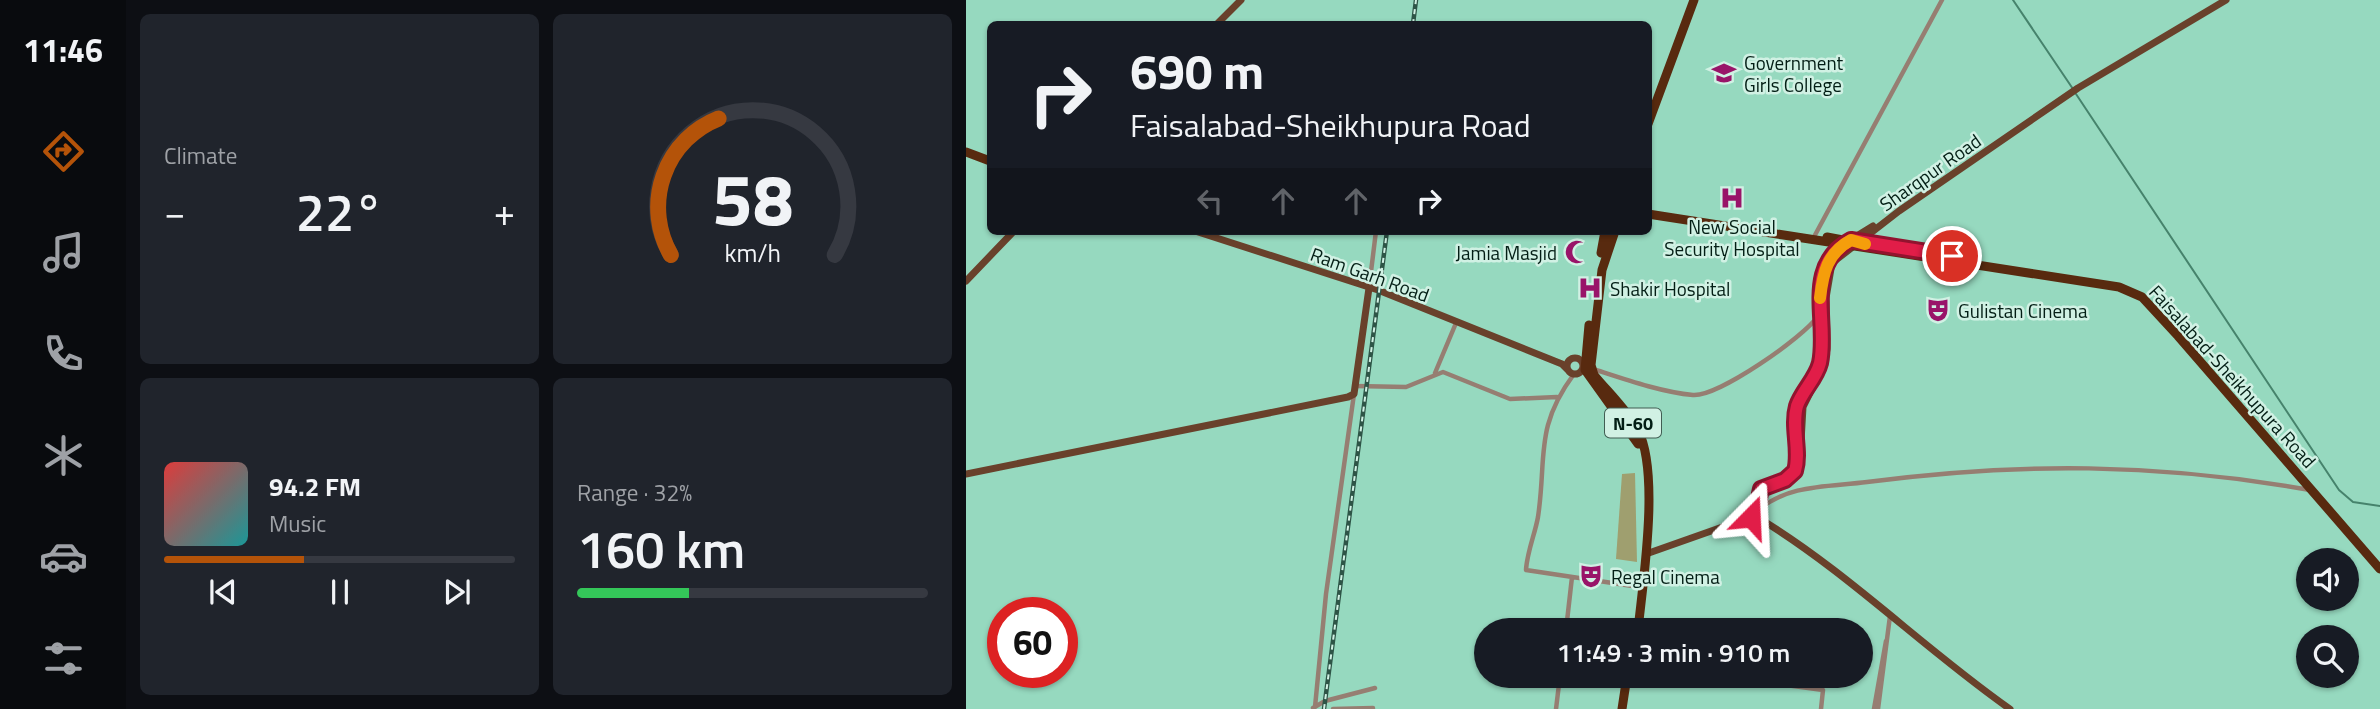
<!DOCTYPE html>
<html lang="en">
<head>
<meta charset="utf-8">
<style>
	body { margin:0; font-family:"Titillium Web",sans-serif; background:#20242c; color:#f1f3f6; height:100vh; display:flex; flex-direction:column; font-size:26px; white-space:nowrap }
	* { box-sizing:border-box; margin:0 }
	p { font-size:23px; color:#9ea1a6 }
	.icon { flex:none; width:38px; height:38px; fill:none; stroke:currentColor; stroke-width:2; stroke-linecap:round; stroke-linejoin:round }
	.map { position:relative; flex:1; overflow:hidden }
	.panel { display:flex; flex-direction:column; gap:14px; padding:14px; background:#0d0f14; width:840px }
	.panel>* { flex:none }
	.banner { position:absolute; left:21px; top:21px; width:665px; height:214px; border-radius:10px; box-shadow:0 2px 5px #0004; background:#171b24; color:#f1f3f6; overflow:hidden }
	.buttons { position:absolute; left:1330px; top:548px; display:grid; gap:14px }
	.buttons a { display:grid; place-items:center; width:63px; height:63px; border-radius:50%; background:#171b24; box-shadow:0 2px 5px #0004; font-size:35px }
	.speed { position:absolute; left:21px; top:597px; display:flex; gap:14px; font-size:35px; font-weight:700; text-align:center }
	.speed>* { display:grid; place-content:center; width:91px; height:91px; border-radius:50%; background:#171b24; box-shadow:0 2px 5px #0004; line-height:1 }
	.speed .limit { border:10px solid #d22; background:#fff; color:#111 }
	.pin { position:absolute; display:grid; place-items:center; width:60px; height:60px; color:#fff; margin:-30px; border:4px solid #fff; border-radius:50%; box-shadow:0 2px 7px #0007 }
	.me { position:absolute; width:77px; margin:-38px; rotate:21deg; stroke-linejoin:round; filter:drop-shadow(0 0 5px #0008) }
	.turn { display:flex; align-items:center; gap:24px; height:147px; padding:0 28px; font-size:32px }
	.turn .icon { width:91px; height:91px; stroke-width:2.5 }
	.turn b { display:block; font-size:49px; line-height:60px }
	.lanes { display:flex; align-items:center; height:66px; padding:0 28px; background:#0003; justify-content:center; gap:35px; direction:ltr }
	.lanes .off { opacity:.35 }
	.big { font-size:52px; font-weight:600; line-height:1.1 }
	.panel .tile { flex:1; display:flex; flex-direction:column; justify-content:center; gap:10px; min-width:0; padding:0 24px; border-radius:10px; background:#20242c }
	.panel .dial { align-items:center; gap:0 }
	.dial svg { height:182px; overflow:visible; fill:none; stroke:#363941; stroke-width:7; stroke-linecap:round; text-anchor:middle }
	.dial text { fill:#f1f3f6; stroke:none }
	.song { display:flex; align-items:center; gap:21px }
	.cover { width:84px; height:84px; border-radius:10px; background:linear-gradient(135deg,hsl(0 70% 55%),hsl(180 70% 35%)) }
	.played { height:7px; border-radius:4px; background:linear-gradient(90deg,#b45309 40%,#363941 40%) }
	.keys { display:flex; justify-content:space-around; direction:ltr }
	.heat { display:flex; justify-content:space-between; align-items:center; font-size:38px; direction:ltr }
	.charge { height:10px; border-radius:5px; background:linear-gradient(90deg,#34c759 32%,#363941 0) }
	.panel .tiles { flex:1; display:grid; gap:14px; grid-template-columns:repeat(2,1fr) }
	.trip { position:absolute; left:508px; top:618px; width:399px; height:70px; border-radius:35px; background:#171b24; box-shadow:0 2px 5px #0004; font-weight:600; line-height:70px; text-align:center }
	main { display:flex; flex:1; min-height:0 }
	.tab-bar { display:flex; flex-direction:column; width:126px; justify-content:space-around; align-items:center; background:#090b0e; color:#9ea1a6 }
	.tab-bar .icon { width:49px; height:49px }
	.tab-bar .on { color:#b45309 }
	.tab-bar b { font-size:32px; color:#f1f3f6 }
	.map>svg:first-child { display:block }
</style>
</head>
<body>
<main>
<nav class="tab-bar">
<b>11:46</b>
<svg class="icon on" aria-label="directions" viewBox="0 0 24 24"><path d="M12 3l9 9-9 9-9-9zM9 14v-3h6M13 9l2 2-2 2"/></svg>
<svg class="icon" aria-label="music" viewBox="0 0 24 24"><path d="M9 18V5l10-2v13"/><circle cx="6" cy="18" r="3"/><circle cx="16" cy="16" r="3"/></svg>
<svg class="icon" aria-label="phone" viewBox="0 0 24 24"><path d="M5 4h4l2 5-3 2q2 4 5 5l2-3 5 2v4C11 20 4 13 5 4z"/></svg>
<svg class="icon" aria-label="climate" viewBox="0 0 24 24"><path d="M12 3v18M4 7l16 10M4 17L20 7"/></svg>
<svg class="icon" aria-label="car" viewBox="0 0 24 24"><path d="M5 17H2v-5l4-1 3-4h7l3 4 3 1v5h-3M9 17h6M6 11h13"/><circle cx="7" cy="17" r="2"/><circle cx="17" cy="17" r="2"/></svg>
<svg class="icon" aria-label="filters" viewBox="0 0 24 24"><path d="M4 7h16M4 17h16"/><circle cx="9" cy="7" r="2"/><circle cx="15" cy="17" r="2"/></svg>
</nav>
<section class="panel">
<div class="tiles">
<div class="tile"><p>Climate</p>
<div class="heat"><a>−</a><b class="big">22°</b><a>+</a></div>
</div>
<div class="tile dial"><svg viewBox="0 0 100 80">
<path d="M14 69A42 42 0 1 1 86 69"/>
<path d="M14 69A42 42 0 0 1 35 9" stroke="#b45309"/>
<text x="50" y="56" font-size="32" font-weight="700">58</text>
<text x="50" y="72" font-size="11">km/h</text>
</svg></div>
<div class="tile">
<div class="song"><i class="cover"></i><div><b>94.2 FM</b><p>Music</p></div></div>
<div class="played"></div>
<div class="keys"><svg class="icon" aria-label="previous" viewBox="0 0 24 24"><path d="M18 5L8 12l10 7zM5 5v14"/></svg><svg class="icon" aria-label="pause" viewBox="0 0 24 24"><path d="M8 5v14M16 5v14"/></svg><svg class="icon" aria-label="next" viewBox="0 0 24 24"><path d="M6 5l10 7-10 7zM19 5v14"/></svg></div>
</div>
<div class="tile"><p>Range · 32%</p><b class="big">160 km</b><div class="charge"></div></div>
</div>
</section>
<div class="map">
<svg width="1414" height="709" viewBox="0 0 1414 709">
	<rect width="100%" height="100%" fill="#96d9bf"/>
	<!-- green -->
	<path fill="#9f9f6f" d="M 669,473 L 671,562 L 650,559 L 656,474 Z"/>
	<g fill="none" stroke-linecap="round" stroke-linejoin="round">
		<!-- stream -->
		<path stroke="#46836c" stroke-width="2" d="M 1047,0 L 1107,89
			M 1110,94 L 1373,490 L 1387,502 L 1414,506"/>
		<!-- minor -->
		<path stroke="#967e72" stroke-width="4.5" d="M 849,235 L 976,0
			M 403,288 L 410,231
			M 627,369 C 658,379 695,392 727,395 C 752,397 838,337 852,316
			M 469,373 L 490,323
			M 608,374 C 568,428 581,457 572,517 C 569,534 561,552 560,570 L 673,587
			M 389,386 L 440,387 L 477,372 L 544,399 L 591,397
			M 791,511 C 822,484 862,487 901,482 C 1053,462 1193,463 1344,490
			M 600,630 L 606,577
			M 753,676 L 857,690 L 855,709
			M 349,707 L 360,594 L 388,394
			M 347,708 L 359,701 L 409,688
			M 367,709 L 407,708
			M 590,709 L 594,676
			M 908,709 L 920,641
			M 912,709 L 924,616"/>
		<!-- major -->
		<path stroke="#69412b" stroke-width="7" d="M 251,24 L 275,0
			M 229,231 L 412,290 L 596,364 L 602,370
			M 0,281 L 48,231
			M601 366a8 8 0 1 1 16 0a8 8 0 1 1-16 0Z
			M 829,453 L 831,407 L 853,365 L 853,307 L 858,266 L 881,242 L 907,226
			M 0,474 L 382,397 L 388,394 L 403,288
			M 790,517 L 793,490 L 824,477 L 834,459 L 837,407 L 858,365 L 861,349 L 860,298 L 866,263 L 933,211 L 1112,88 L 1260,0
			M 680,554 L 782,518 L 791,517 C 882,572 957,648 1044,709"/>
		<!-- highway -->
		<path stroke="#582a0f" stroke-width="9" d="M 682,124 L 728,0
			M 0,152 L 24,161
			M 682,214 L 1153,287 L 1176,297 L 1212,336 L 1414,569
			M 649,231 L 636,270 L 625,365 L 628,375 C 642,392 662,411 672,430 C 694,473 677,581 672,630
			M 861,237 L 898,244
			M 635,253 L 639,231
			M 623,325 L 619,370 L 672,444
			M 656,709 L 661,676"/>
		<!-- rail casing -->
		<g stroke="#2e5547" stroke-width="4.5">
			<path id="rail" d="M 447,24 L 450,0
				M 358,709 L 421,231"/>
		</g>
		<!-- rail -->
		<use href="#rail" stroke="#d1f1e4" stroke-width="2" stroke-dasharray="5" stroke-linecap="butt"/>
	</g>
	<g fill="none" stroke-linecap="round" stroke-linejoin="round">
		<!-- route casing -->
		<g stroke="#92132f" stroke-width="18">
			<path id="route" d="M 785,517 L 789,517 L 795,489 L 819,480 L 829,471 C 835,451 825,427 831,406 C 836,391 850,379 854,363 C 863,321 836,266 885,240 L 986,256"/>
		</g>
		<!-- route -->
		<use href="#route" stroke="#e11d48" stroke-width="12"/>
		<!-- slow -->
		<path stroke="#f59e0b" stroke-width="12" d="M 854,298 C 857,273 861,253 885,240 L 899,244"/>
	</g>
	<!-- icons -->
	<defs>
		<g id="university-bare" transform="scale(1.89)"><path d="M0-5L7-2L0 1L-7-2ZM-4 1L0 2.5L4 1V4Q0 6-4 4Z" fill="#991469" stroke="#d1f1e4" stroke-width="2.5" paint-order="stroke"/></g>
		<g id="hospital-bare" transform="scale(1.89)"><path d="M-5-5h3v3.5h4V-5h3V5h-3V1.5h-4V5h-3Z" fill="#991469" stroke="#d1f1e4" stroke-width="2.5" paint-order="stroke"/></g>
		<g id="mosque-bare" transform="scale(1.89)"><path d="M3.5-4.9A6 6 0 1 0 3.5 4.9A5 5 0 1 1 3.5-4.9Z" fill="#991469" stroke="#d1f1e4" stroke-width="2.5" paint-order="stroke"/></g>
		<g id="theatre-bare" transform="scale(1.89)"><path d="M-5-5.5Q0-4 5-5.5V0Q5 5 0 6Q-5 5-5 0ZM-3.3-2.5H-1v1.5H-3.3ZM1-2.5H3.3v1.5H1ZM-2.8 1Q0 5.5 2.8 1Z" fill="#991469" stroke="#d1f1e4" stroke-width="2.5" paint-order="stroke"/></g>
	</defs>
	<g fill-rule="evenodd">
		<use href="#university-bare" x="758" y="73"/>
		<use href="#hospital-bare" x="766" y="198"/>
		<use href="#mosque-bare" x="611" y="252"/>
		<use href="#hospital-bare" x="624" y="288"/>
		<use href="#theatre-bare" x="972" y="310"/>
		<use href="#theatre-bare" x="625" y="576"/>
	</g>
	<g text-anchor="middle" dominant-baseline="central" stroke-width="5" stroke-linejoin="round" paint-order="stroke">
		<!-- shield labels -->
		<rect fill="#d1f1e4" stroke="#415d53" stroke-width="2" x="639" y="408.5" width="56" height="29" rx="5"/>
		<g font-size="18" font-weight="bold" fill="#031e15">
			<text x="667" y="423">N-60</text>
		</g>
		<!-- poi labels -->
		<g font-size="19" fill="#031e15" stroke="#d1f1e4" text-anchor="start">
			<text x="778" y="62">Government<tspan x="778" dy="22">Girls College</tspan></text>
			<text x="766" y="226" text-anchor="middle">New Social<tspan x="766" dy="22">Security Hospital</tspan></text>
			<text x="591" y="252" text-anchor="end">Jamia Masjid</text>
			<text x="644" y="288">Shakir Hospital</text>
			<text x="992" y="310">Gulistan Cinema</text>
			<text x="645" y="576">Regal Cinema</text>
		</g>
		<!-- street labels -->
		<g font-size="19" fill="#031e15" stroke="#d1f1e4">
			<text transform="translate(964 172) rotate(-35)">Sharqpur Road</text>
			<text transform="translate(404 274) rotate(20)">Ram Garh Road</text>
			<text transform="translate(1267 376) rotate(48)">Faisalabad-Sheikhupura Road</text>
		</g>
	</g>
</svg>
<div class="buttons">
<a><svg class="icon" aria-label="sound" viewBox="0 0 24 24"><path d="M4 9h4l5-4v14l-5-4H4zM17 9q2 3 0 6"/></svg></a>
<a><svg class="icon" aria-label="search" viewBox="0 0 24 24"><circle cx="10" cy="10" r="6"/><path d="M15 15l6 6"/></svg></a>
</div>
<div class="speed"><div class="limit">60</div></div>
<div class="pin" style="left:986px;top:256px;background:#d93025"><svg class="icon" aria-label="arrive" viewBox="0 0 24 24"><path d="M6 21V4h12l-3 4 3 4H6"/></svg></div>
<svg class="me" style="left:785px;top:517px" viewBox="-20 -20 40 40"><path d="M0-17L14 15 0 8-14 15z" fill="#e11d48" stroke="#fff" stroke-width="4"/></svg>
<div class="trip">11:49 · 3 min · 910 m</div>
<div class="banner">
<div class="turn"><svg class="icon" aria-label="right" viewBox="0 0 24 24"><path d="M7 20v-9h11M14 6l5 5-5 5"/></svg><div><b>690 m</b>Faisalabad-Sheikhupura Road</div></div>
<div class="lanes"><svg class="icon off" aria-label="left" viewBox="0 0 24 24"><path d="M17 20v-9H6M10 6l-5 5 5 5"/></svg><svg class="icon off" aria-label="ahead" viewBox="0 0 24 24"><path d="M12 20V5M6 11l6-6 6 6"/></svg><svg class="icon off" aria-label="ahead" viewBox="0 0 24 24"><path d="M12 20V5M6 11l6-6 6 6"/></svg><svg class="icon" aria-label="right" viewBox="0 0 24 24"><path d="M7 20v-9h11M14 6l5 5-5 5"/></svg></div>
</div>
</div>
</main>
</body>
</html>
